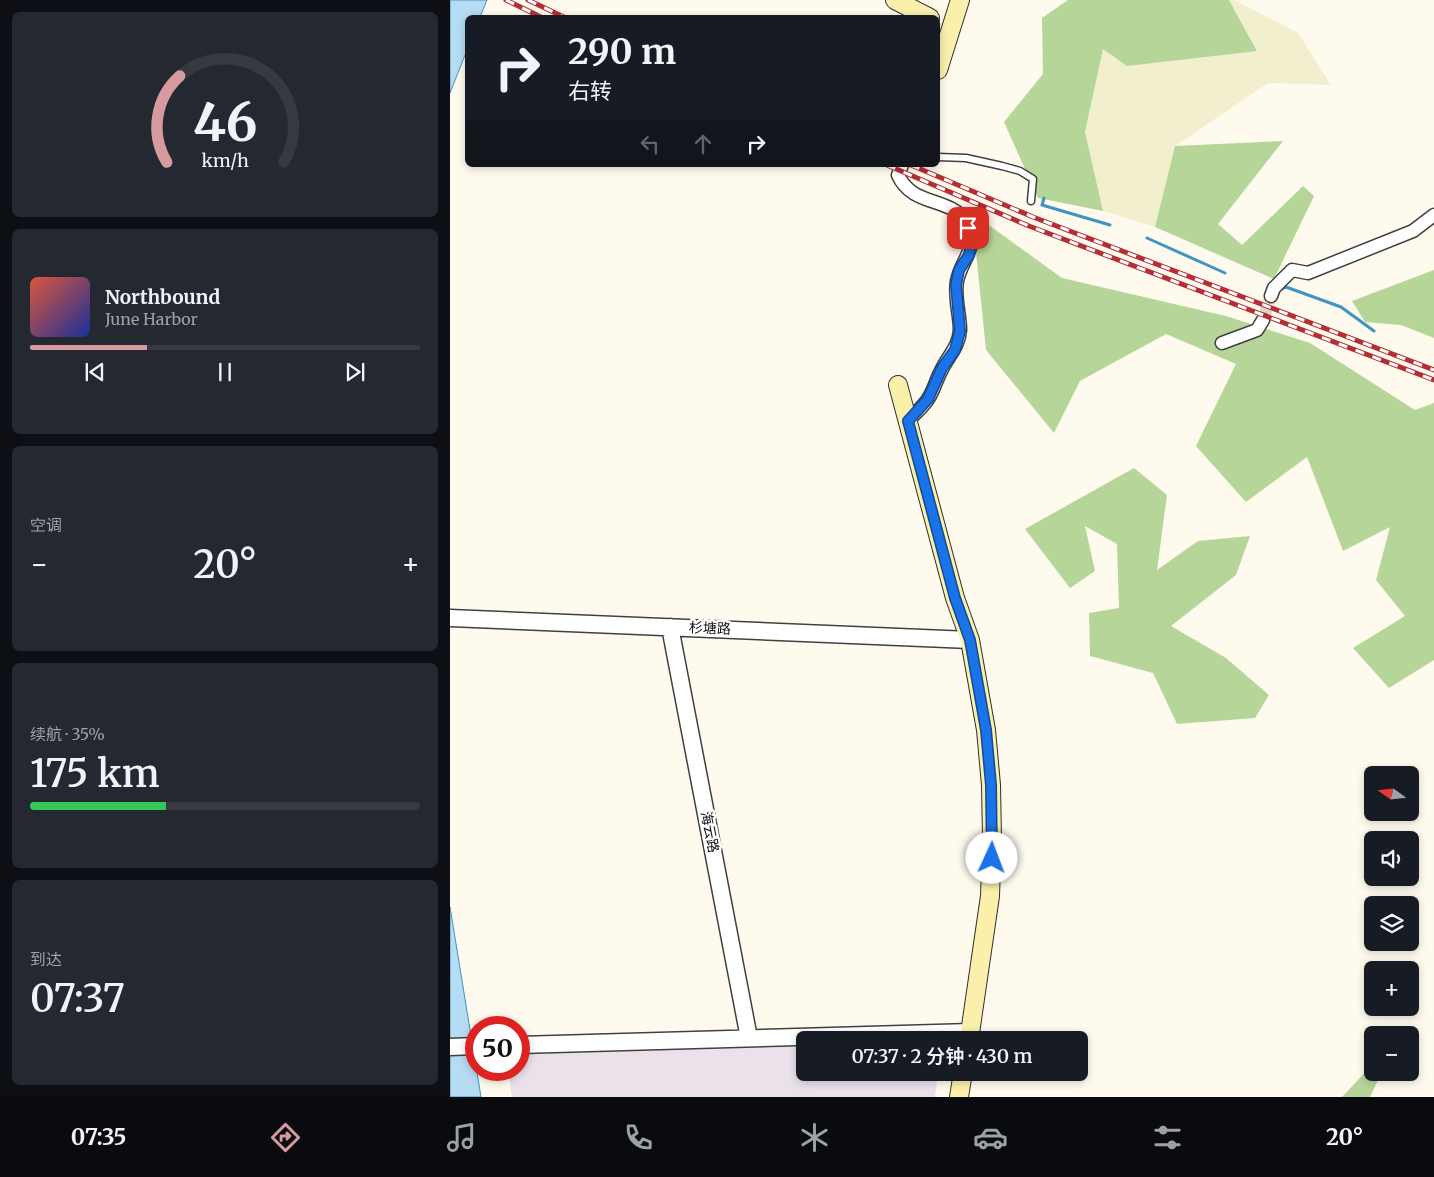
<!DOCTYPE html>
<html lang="zh">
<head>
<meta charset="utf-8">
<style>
	body { margin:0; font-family:Merriweather,"Noto Sans SC",serif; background:#242831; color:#f1f3f6; height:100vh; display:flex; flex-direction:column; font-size:19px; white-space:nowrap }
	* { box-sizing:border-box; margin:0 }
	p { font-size:16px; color:#9ea1a6 }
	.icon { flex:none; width:28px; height:28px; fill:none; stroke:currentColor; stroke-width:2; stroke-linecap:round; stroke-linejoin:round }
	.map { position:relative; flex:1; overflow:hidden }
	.drawer { display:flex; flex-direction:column; gap:12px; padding:12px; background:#0d0f14; width:450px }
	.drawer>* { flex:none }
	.banner { position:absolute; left:15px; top:15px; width:475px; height:152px; border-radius:8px; box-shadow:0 2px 8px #0003; background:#171b24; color:#f1f3f6; overflow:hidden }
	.needle { width:32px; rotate:285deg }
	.buttons { position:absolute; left:914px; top:766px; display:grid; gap:10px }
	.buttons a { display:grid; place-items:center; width:55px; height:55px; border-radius:8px; background:#171b24; box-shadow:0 2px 8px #0003; font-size:25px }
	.speed { position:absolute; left:15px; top:1016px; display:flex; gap:10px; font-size:25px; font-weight:700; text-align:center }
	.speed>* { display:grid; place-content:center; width:65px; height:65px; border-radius:50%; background:#171b24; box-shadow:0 2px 8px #0003; line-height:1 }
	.speed .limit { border:8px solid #d22; background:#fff; color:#111 }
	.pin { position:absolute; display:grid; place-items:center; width:42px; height:42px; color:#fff; margin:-21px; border-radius:10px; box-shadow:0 2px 8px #0006 }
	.me { position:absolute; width:55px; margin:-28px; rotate:2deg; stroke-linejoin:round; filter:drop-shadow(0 0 4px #0008) }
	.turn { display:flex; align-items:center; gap:18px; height:105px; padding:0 20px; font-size:22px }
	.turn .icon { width:65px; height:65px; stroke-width:2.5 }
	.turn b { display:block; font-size:35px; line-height:42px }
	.lanes { display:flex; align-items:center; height:48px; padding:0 20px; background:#0003; justify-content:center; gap:25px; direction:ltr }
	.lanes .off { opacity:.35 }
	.big { font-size:38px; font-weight:600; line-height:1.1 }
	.drawer .card { flex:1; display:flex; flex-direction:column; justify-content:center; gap:8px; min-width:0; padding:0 18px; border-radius:8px; background:#242831 }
	.drawer .dial { align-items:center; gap:0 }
	.dial svg { height:130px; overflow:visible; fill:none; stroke:#363941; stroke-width:7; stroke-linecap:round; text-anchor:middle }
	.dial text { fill:#f1f3f6; stroke:none }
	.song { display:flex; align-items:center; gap:15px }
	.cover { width:60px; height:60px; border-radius:8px; background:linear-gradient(135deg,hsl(10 70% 55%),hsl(230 70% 35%)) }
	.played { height:5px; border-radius:2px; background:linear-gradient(90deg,#d69a9f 30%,#363941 30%) }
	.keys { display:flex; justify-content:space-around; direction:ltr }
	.heat { display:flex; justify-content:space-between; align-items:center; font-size:28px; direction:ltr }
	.charge { height:8px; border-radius:4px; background:linear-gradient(90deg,#34c759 35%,#363941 0) }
	.trip { position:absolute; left:346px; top:1031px; width:292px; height:50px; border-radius:8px; background:#171b24; box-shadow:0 2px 8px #0003; font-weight:600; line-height:50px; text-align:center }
	.tab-bar { display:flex; height:80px; justify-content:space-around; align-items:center; background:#090b0e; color:#9ea1a6 }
	.tab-bar .icon { width:35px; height:35px }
	.tab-bar .selected { color:#d69a9f }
	.tab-bar b { font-size:22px; color:#f1f3f6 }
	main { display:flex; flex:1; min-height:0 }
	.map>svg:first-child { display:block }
</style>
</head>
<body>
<main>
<section class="drawer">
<div class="card dial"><svg viewBox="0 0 100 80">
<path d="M14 69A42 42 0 1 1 86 69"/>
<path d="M14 69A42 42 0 0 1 22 16" stroke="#d69a9f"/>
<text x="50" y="56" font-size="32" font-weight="700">46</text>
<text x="50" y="72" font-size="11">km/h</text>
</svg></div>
<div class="card">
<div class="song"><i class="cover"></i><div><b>Northbound</b><p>June Harbor</p></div></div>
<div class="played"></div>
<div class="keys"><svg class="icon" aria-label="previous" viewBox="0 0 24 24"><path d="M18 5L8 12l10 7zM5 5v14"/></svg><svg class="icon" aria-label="pause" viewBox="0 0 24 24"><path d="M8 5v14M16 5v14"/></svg><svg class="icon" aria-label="next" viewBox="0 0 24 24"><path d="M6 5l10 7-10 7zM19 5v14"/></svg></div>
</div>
<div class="card"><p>空调</p>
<div class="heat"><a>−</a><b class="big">20°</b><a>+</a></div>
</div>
<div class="card"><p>续航 · 35%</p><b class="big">175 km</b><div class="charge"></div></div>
<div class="card"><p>到达</p><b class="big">07:37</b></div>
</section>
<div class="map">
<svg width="984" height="1097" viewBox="0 0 984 1097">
	<rect width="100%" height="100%" fill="#fefaed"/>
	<!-- industrial -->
	<path fill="#eae1eb" d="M 355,1044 L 355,1072 L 488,1073 L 485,1097 L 62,1097 L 58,1070 L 69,1070 L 69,1053 Z"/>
	<!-- farmland -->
	<path fill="#f2efcf" d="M 779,0 L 784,0 L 848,33 L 881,85 L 818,83 L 725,146 L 705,227 L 653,211 L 635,132 L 653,48 L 807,50 Z"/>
	<!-- forest -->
	<path fill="#b6d699" d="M 618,0 L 779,0 L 807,51 L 677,66 L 653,49 L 635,132 L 653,211 L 588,198 L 554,122 L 593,74 L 592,18 Z
		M 833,141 L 768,224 L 792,245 L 853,186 L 864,196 L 824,279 L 705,227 L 725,146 Z
		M 522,213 L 612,278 L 776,316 L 860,343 L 965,410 L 984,403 L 984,660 L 939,688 L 903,648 L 955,616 L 926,580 L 940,527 L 893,551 L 857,457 L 796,502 L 746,446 L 786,364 L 716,334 L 630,381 L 604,433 L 536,350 Z
		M 984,270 L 984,338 L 951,325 L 915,322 L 902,301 Z
		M 684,468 L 717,495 L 707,570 L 748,541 L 800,536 L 786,575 L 721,626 L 776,658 L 819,695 L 805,718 L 727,724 L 703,673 L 640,656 L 639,613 L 669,608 L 667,544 L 635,526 L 645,571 L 620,588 L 575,529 Z
		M 920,1067 L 929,1078 L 920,1097 L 892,1097 Z"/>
	<!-- water -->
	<path fill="#b5dcf3" stroke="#4093c5" d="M 0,0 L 37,0 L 30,17 L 18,18 L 17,50 L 0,93 Z
		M 0,907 L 31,1097 L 0,1097 Z"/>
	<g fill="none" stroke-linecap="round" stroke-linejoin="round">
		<!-- stream -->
		<path stroke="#4093c5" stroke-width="3" d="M 594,198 L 592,205 L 660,225
			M 697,238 L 775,273
			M 829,290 L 836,287 L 891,307 L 924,331"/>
		<!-- minor-tunnel -->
		<path stroke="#dad6cb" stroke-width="12" stroke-dasharray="12 6" stroke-linecap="butt" d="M 813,320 L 821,296"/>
		<!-- service casing -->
		<g stroke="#404040" stroke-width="9">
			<path id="service" d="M 488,157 L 516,158 L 552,166 L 570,171 L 583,179 L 581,201"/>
		</g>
		<!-- minor casing -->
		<g stroke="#404040" stroke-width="15">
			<path id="minor" d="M 452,165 L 448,175 C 462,207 501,197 515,221 C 531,247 512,257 507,281 C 504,297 510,314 510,330 C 509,347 498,356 491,371 C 486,380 484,390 478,399 C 473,407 464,414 458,421
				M 821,296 L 824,288 L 842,270 L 858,273 L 963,231 L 984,215
				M 772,343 L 807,330 L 813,320"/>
		</g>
		<!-- tertiary casing -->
		<g stroke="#404040" stroke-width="19">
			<path id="tertiary" d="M 0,618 L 520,640
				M 220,627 L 299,1038
				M 69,1045 L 521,1032
				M 0,1047 L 26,1046"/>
		</g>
		<!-- secondary casing -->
		<g stroke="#2f2f2f" stroke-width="20">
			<path id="secondary" d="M 445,0 L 480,18
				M 488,70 L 510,0
				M 448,385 L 505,598 L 520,640 L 536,730 L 541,785 L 542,838 L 540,896 L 519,1040
				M 509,1097 L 513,1072"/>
		</g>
		<!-- service -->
		<use href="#service" stroke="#fff" stroke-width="6"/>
		<!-- minor -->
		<use href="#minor" stroke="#fff" stroke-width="12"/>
		<!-- tertiary -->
		<use href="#tertiary" stroke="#fff" stroke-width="16"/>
		<!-- secondary -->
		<use href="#secondary" stroke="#faf0ac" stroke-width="18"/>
		<!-- rail casing -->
		<g stroke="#b52d35" stroke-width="5">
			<path id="rail" d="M 56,0 L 93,18
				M 78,0 L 116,18
				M 437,165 L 579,226 L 984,380
				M 461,165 L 583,217 L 984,370"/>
		</g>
		<!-- rail -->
		<use href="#rail" stroke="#fff" stroke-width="3" stroke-dasharray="9" stroke-linecap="butt"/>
	</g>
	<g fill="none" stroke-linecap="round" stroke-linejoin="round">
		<!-- route casing -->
		<g stroke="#114b97" stroke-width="12">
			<path id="route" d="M 518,228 L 522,237 L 519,255 L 509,270 L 506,285 L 510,331 L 505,350 L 492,368 L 478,399 L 458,421 L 505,598 L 520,640 L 536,730 L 541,785 L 542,858"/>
		</g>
		<!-- route -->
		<use href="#route" stroke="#1a73e8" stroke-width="9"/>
	</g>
	<g text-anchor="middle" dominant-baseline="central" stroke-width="5" stroke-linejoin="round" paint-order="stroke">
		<!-- street labels -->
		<g font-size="14" fill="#0d0d0d" stroke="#fff">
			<text transform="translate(260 628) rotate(2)">杉塘路</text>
			<text transform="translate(260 832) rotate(79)">海云路</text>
		</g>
	</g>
</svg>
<div class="buttons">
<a><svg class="needle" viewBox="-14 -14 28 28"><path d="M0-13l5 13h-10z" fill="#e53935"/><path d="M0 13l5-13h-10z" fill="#9ea1a6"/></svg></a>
<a><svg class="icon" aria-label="sound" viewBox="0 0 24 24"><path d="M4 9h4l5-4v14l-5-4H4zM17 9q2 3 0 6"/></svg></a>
<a><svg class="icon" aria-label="layers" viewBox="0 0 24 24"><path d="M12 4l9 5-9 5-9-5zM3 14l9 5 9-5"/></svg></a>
<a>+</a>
<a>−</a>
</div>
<div class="speed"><div class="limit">50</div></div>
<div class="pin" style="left:518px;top:228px;background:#d93025"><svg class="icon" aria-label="arrive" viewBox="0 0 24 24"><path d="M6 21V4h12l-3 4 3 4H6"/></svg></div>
<svg class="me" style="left:542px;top:858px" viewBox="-20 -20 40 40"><circle r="19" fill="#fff"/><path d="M0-13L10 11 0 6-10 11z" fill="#1a73e8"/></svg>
<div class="trip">07:37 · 2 分钟 · 430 m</div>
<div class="banner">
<div class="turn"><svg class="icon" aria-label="right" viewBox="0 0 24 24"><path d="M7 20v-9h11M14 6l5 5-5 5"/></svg><div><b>290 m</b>右转</div></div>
<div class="lanes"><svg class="icon off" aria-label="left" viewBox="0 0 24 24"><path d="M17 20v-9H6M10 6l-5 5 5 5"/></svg><svg class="icon off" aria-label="ahead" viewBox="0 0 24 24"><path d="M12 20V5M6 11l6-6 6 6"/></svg><svg class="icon" aria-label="right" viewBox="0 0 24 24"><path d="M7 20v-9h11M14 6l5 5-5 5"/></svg></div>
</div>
</div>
</main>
<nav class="tab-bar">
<b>07:35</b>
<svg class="icon selected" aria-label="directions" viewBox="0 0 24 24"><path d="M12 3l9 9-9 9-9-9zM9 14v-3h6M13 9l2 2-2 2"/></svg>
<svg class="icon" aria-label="music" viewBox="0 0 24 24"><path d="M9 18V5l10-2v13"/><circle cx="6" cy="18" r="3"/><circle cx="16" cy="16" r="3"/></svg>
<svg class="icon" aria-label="phone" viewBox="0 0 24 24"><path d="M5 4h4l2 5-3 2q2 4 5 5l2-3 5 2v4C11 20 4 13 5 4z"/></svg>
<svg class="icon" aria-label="climate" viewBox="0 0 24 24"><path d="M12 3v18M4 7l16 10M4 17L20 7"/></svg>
<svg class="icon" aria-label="car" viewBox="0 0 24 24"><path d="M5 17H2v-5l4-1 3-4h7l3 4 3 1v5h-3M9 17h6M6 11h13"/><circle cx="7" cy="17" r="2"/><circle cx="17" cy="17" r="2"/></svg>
<svg class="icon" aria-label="filters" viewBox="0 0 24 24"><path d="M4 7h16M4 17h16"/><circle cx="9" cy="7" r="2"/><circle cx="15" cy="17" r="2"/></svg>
<b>20°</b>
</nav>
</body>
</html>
